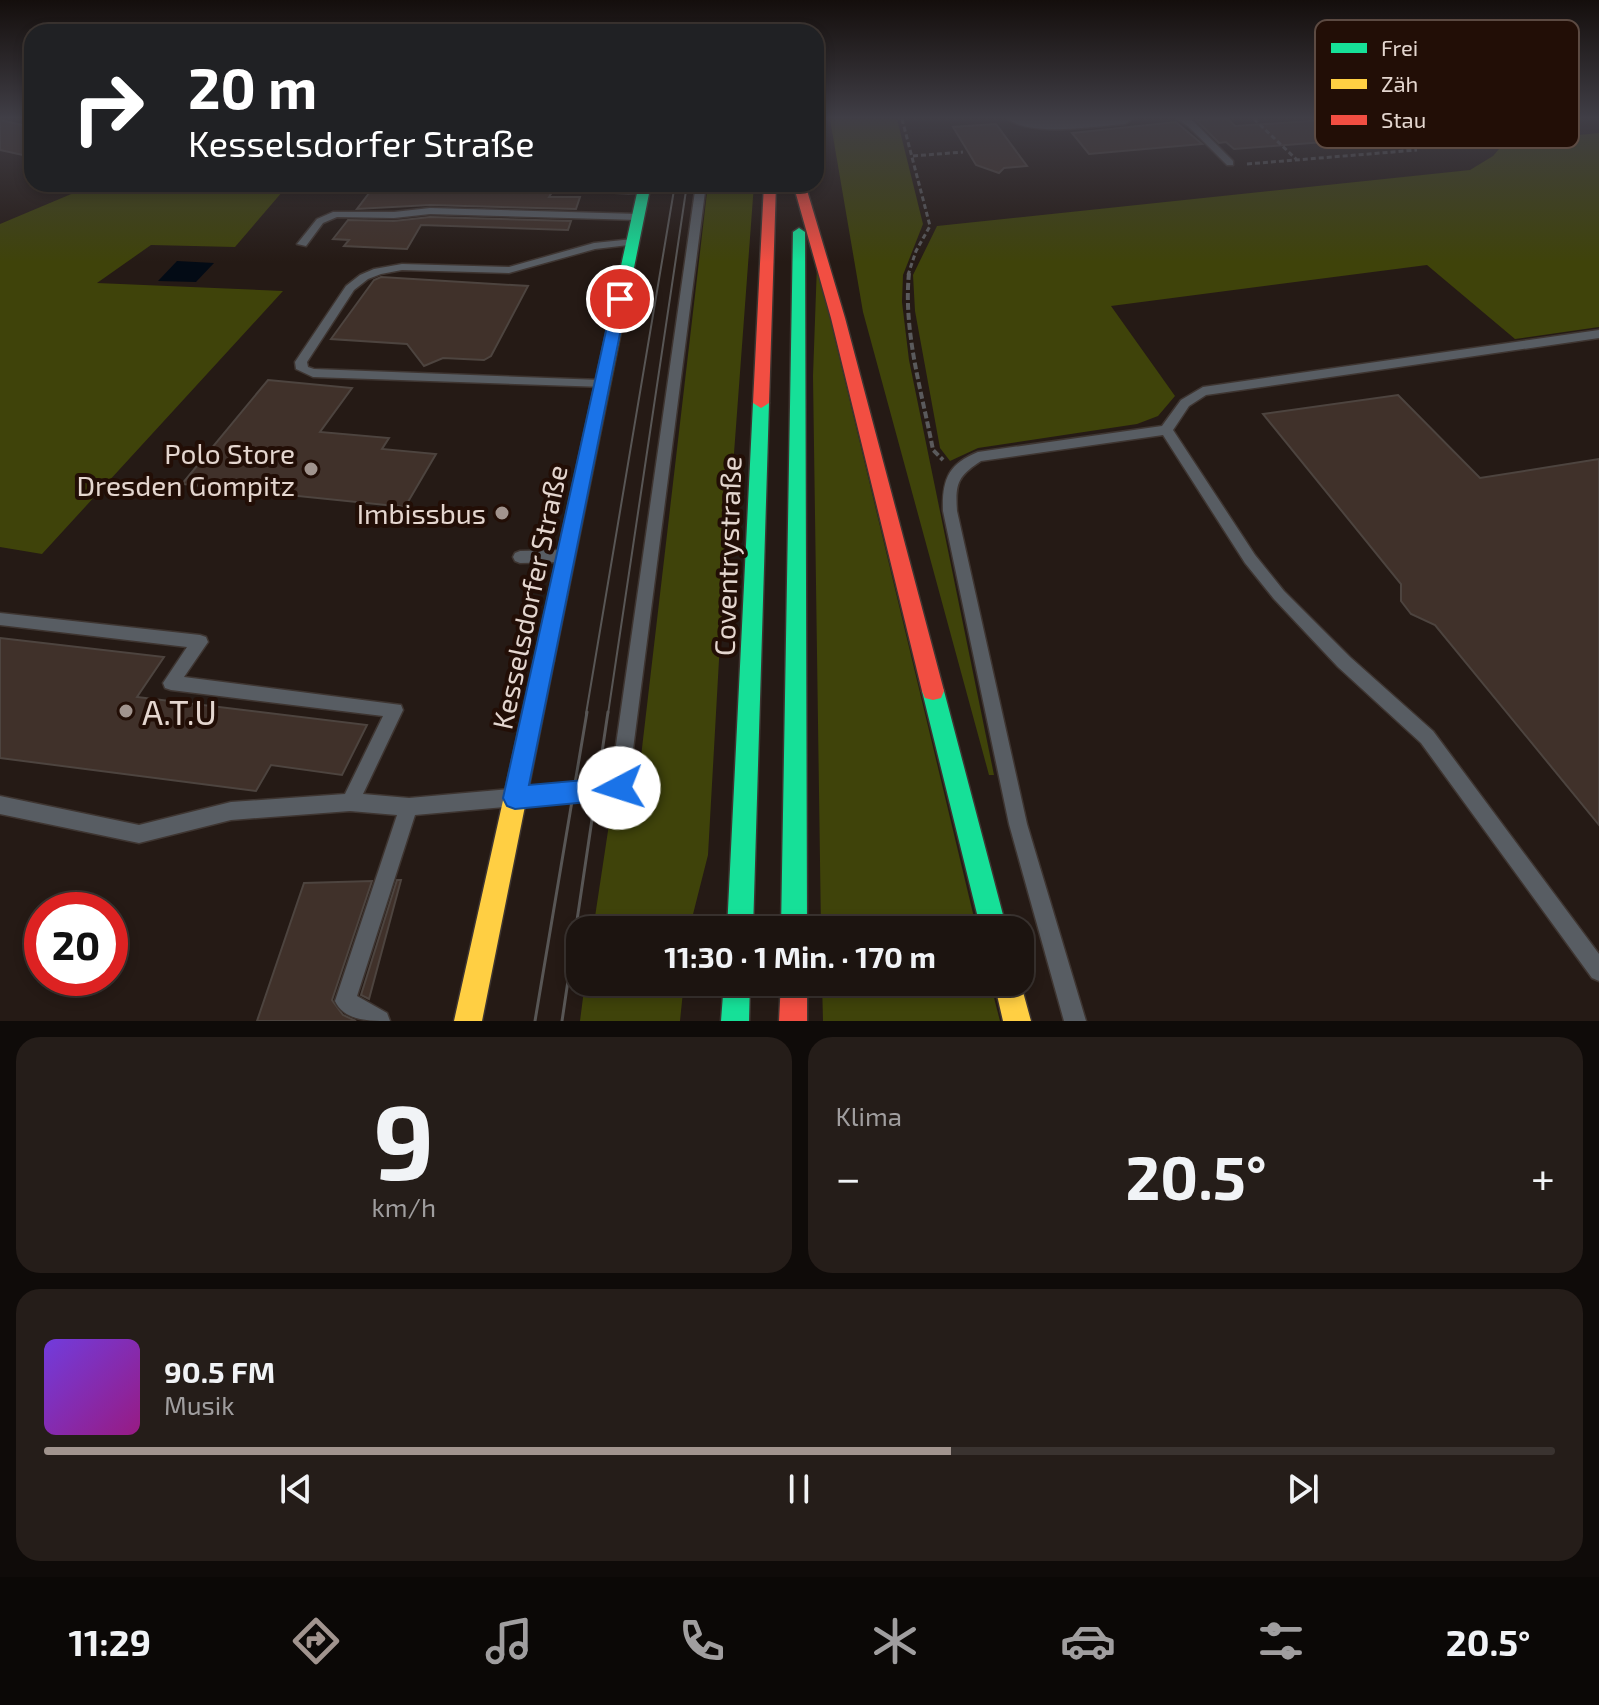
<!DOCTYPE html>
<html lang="de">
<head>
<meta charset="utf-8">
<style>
	body { margin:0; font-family:"Exo 2",sans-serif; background:#251d19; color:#f1f3f6; height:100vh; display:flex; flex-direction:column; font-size:30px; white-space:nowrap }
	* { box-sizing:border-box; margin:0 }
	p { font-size:26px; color:#a09e9f }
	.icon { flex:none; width:44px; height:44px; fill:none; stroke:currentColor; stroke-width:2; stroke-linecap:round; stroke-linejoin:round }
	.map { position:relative; height:1021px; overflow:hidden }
	.side { display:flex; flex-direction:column; gap:16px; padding:16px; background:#0f0b09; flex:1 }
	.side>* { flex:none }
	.banner { position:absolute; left:24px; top:24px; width:800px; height:168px; border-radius:24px; box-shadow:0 4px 12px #0003,0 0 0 2px #3a3330; background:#202124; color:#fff; overflow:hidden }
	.speed { position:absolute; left:24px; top:892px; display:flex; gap:16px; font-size:40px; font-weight:700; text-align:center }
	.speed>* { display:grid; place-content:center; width:104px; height:104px; border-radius:50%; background:#1c1410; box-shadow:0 4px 12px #0003,0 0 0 2px #3a3330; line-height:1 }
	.speed .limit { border:12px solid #d22; background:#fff; color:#111 }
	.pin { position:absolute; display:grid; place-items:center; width:68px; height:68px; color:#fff; margin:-34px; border:4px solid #fff; border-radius:50%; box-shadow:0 2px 8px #0007 }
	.me { position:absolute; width:88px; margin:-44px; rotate:265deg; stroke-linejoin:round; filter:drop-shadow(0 0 6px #0008) }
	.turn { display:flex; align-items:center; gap:28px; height:168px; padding:0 32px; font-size:36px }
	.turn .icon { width:104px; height:104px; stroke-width:2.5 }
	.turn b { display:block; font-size:56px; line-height:68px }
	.big { font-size:60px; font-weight:700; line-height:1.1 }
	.side .widget { flex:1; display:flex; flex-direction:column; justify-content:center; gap:12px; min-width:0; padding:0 28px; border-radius:24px; background:#251d19 }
	.side .dial { align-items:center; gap:0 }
	.dial b { font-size:104px; line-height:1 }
	.song { display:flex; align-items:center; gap:24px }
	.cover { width:96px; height:96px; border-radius:12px; background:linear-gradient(135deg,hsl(260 70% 55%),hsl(310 70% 35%)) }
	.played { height:8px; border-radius:4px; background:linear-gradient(90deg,#a1948e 60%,#3a3330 60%) }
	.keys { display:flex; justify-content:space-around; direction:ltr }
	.heat { display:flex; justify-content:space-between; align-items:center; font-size:44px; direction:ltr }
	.side .tiles { flex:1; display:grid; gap:16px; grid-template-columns:1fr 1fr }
	.widget:last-child { grid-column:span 2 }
	.trip { position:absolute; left:566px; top:916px; width:468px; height:80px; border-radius:24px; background:#1c1410; box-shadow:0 4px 12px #0003,0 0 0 2px #3a3330; font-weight:700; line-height:80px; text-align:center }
	.menu { display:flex; height:128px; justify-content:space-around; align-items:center; background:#0b0806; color:#a09e9f }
	.menu .icon { width:56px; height:56px }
	.menu .selected { color:#a1948e }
	.menu b { font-size:36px; color:#f1f3f6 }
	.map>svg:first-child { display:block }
</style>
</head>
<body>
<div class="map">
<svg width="1599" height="1021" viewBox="0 0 1599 1021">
	<rect width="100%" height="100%" fill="#251a15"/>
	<!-- green -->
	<path fill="#3f430a" d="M 830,119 L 897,119 L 923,224 L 903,275 L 902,302 L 909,360 L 994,775 L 989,775 L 863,312 Z
		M 1599,133 L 1599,327 L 1515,339 L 1427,265 L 1111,306 L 1175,396 L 1158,416 L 1137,424 L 978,448 L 950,461 L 940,448 L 915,311 L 913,275 L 937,226 L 1470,170 L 1493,156 L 1505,142 Z
		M 95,184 L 289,184 L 235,247 L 151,245 L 97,283 L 283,291 L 42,554 L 0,547 L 0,224 Z
		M 708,184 L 754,184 L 720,642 L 708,855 L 689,930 L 593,930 L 611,811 L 635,808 Z
		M 817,264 L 977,930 L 821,930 L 813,376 Z
		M 585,982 L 684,982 L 680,1021 L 580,1021 Z
		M 822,982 L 990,982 L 1000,1021 L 823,1021 Z"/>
	<!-- water -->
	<path fill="#030b15" d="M 177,261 L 214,263 L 196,282 L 158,281 Z"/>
	<!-- building -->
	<path fill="#40312a" stroke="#4d443f" stroke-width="2" d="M 1228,119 L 1235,126 L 1325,120 L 1350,140 L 1234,149 L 1226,142 L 1219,143 L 1196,120 Z
		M 0,120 L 32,127 L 32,157 L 0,150 Z
		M 1176,122 L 1202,144 L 1089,154 L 1072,133 Z
		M 996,124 L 1027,166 L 1004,168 L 999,173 L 976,165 L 953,127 Z
		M 376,184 L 412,184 L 409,188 L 414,193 L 422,192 L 432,184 L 556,186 L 549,197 L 580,197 L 576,209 L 430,205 L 357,209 Z
		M 430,217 L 571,221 L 568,230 L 421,225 L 407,249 L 344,246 L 349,240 L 333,239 L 348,220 L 394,221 Z
		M 381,277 L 528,286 L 491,356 L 484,360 L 443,358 L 424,366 L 407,344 L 331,339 L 374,280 Z
		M 268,380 L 352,388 L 320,432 L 389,438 L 382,449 L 436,454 L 405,507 L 182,484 Z
		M 1398,395 L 1480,478 L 1599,459 L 1599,825 L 1435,625 L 1411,614 L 1401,601 L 1401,584 L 1263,414 Z
		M 0,638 L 164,657 L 137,697 L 367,725 L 342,775 L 271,765 L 256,791 L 0,758 Z
		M 397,880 L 401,880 L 369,999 L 361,995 Z
		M 372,881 L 332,1000 L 343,1015 L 356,1021 L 257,1021 L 304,883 Z"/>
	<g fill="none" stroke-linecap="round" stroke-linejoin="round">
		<!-- lane casing -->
		<g stroke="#3e3531" stroke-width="3">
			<path id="lane" d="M 1177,119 L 1189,119 L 1194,122 L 1233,161 L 1233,165 L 1227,165 L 1188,126 Z
				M 417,184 L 429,184 L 420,190 L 414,190 L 412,188 Z
				M 579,184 L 644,187 L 649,190 C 635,197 593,192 579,184 Z
				M 696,184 L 706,184 L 628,788 L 625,794 L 619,797 L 415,815 L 357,996 L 387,1013 L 390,1021 C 370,1021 344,1021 335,1001 L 397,815 L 350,811 L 231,820 L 139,843 L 0,814 L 0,796 L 139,825 L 231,802 L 345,794 L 383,716 L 171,690 L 165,688 L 163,683 L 187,647 L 0,625 L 0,613 L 200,635 L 206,637 L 208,642 L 184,677 L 401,705 L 403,710 L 363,794 L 409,798 L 611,780 Z
				M 430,208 L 638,214 L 643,217 L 638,220 L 430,214 L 394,218 L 337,217 L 323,223 L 306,246 L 297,244 L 317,219 L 333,212 L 394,212 Z
				M 633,239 L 637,240 L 637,244 L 595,249 L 509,273 L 402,270 L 381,274 L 368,279 L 354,290 L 307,362 L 308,367 L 314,369 L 601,380 L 605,381 L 607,384 L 605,387 L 313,377 L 296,369 L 295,362 L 346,286 L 360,275 L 374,269 L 402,264 L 509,267 L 594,243 Z
				M 1599,330 L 1599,338 L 1206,395 L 1189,406 L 1173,430 L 1255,555 L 1284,591 L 1350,657 L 1433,731 L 1599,954 L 1599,981 L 1592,978 L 1421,743 L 1338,667 L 1274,599 L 1245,563 L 1163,435 L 981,461 C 958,476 955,483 957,511 L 1027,824 L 1086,1021 L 1064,1021 L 1009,824 L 943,511 C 942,480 948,464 978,452 L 1162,426 L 1181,400 L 1203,387 Z
				M 562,550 L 567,552 L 569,556 L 567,560 L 562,562 L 520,563 L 515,561 L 513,557 L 515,553 L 520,551 Z"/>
		</g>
		<!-- street casing -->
		<g stroke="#3e3531" stroke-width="3">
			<path id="street" d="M 1008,119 L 1133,119 L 1125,124 C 1096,126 1032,137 1008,119 Z
				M 1484,119 L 1502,119 L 1521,137 L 1513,142 L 1507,140 Z"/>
		</g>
		<!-- fast casing -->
		<g stroke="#3e3531" stroke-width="3">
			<path id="fast" d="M 639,184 L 651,184 L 554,661 L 551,667 L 544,670 L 537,667 L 534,661 Z
				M 799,228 L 805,232 L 807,930 L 781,930 L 793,232 Z
				M 761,398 L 769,403 L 753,930 L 727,930 L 753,403 Z
				M 933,682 L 941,684 L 944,691 L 1007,930 L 981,930 L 922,691 L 925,684 Z
				M 724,982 L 750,982 L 749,1021 L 721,1021 Z"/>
		</g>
		<!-- slow casing -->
		<g stroke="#3e3531" stroke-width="3">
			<path id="slow" d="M 544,652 L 551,655 L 554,661 L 482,1021 L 454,1021 L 534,661 L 537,655 Z
				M 1020,981 L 1031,1021 L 1003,1021 L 994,982 Z"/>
		</g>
		<!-- jam casing -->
		<g stroke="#3e3531" stroke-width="3">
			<path id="jam" d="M 764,184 L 776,184 L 769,403 L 761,408 L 753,403 Z
				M 797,184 L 806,187 L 845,318 L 944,691 L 941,698 L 933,700 L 925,698 L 922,691 L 831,318 L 794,187 Z
				M 781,982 L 807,982 L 807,1021 L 779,1021 Z"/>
		</g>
		<!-- path-far1 -->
		<path stroke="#5a5a5c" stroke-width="3" stroke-dasharray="5 3" stroke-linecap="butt" d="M 902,119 L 930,226 L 916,251 L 908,275
			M 1254,119 L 1296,159
			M 913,156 L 963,152
			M 1247,164 L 1417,150"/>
		<!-- path -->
		<path stroke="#5a5a5c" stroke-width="4" stroke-dasharray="7 3" stroke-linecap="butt" d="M 909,273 C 903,332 922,392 933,450 L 943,460"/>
		<!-- lane -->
		<use href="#lane" fill="#585d63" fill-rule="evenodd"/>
		<!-- street -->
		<use href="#street" fill="#585d63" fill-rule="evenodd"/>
		<!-- fast -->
		<use href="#fast" fill="#16e098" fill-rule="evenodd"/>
		<!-- slow -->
		<use href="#slow" fill="#ffcf43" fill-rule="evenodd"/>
		<!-- jam -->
		<use href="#jam" fill="#f24e42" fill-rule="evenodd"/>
		<!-- tram-far1 -->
		<path stroke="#585655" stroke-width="2" d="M 586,714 L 675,184
			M 608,714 L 687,184"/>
		<!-- tram -->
		<path stroke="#585655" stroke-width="3" d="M 535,1021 L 587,712
			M 562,1021 L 608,712"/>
	</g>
	<!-- sky -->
	<linearGradient id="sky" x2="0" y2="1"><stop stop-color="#140e0c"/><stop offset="0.45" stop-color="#403e46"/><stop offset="1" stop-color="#403e46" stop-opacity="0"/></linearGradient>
	<rect width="1599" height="262" fill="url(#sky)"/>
	<!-- route -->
	<path fill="#1a73e8" stroke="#114b97" stroke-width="2" d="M 620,295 L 627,299 L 529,785 L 619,777 L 627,780 L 631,788 L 627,796 L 619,799 L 515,809 L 507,806 L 503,798 L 613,299 Z"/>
	<!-- markers -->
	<g fill="#a1948e" stroke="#220e06" stroke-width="3">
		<circle cx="311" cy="469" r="8"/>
		<circle cx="502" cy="513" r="8"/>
		<circle cx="126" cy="711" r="8"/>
	</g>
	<g text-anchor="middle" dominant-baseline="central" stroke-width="8" stroke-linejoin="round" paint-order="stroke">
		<!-- poi labels -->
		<g font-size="28" fill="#e4d6cf" stroke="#220e06" text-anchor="end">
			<text x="295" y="453">Polo Store<tspan x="295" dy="32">Dresden Gompitz</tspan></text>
			<text x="486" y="513">Imbissbus</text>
		</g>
		<!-- street labels -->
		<g font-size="28" fill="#e4d6cf" stroke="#220e06">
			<text transform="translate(727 556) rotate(-88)">Coventrystraße</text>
			<text transform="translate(529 597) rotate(-78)">Kesselsdorfer Straße</text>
		</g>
		<!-- near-poi labels -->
		<g font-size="34" fill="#e4d6cf" stroke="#220e06" text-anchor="start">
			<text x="142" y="711">A.T.U</text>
		</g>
	</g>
	<!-- legend -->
	<rect x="1315" y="20" width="264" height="128" rx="12" fill="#220e06" stroke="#5c4a42" stroke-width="2"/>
	<rect x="1331" y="43" width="36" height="10" fill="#16e098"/>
	<rect x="1331" y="79" width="36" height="10" fill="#ffcf43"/>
	<rect x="1331" y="115" width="36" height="10" fill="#f24e42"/>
	<g font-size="22" fill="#e4d6cf">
		<text x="1381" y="56">Frei</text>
		<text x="1381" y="92">Zäh</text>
		<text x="1381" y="128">Stau</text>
	</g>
</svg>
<div class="speed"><div class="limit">20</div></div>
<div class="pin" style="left:620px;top:299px;background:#d93025"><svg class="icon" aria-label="arrive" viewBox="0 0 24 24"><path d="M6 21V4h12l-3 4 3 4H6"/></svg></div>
<svg class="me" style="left:619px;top:788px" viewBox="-20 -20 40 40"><circle r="19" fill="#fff"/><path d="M0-13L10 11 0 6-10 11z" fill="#1a73e8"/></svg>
<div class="trip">11:30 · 1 Min. · 170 m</div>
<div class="banner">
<div class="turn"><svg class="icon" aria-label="right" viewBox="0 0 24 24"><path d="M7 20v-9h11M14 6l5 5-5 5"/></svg><div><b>20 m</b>Kesselsdorfer Straße</div></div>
</div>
</div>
<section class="side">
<div class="tiles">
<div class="widget dial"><b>9</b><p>km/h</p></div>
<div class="widget"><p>Klima</p>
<div class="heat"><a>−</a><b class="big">20.5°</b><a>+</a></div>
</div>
<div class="widget">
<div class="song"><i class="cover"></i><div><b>90.5 FM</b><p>Musik</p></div></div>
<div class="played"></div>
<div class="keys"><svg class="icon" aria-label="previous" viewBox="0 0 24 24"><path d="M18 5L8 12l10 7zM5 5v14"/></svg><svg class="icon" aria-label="pause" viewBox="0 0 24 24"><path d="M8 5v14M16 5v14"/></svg><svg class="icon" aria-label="next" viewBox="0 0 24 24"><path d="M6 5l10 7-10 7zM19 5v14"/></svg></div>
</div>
</div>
</section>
<nav class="menu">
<b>11:29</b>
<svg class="icon selected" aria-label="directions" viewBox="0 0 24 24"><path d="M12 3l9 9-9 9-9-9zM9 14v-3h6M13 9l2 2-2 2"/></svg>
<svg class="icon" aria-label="music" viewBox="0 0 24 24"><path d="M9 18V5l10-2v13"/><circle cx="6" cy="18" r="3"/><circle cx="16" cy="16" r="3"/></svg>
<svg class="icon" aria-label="phone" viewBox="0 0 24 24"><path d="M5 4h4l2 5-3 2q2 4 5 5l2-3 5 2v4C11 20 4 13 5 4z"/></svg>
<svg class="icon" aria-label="climate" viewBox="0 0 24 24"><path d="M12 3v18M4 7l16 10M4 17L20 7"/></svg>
<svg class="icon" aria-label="car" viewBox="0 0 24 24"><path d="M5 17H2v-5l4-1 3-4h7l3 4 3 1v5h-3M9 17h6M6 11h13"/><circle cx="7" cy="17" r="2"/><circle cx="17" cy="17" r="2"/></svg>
<svg class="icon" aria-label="filters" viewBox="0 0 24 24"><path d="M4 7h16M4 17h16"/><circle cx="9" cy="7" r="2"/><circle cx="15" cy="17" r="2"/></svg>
<b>20.5°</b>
</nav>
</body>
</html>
